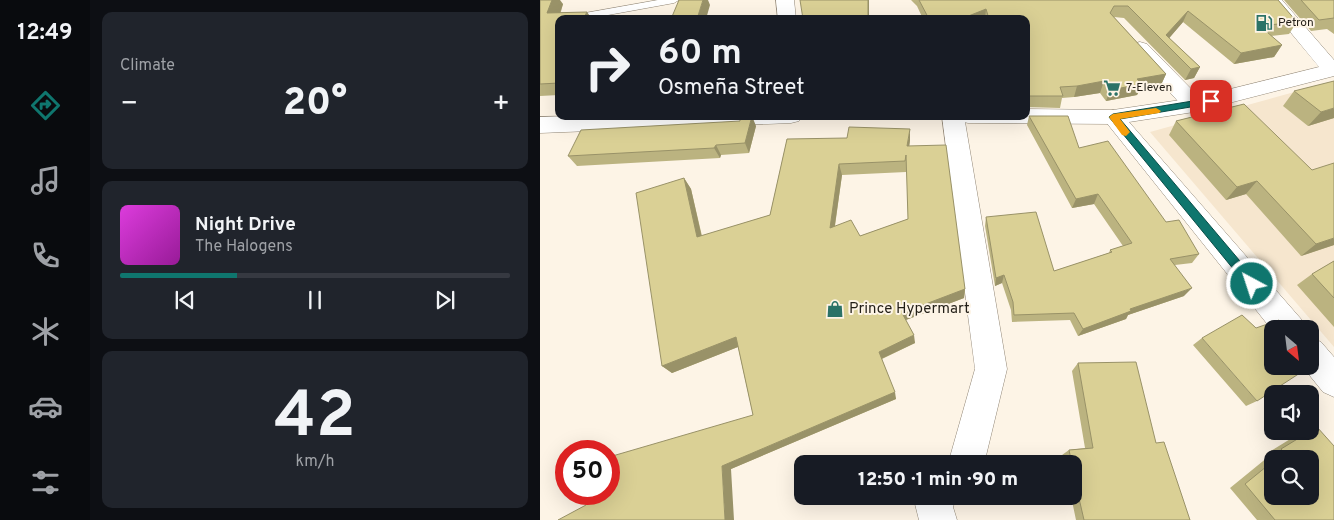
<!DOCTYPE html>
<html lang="en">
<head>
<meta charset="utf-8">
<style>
	body { margin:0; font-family:Overpass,sans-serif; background:#20242c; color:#f1f3f6; height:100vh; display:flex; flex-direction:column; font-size:19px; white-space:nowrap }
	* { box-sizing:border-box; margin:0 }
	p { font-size:16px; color:#9ea1a6 }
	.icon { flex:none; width:28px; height:28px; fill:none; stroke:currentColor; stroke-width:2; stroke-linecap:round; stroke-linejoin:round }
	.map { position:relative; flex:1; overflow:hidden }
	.side { display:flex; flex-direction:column; gap:12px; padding:12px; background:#0d0f14; width:450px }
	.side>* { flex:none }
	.guide { position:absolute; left:15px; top:15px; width:475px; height:105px; border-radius:10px; box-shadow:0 5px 20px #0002; background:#171b24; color:#f1f3f6; overflow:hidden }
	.needle { width:32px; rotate:152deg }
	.buttons { position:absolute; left:724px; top:320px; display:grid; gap:10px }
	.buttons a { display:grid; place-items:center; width:55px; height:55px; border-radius:10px; background:#171b24; box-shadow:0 5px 20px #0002; font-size:25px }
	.speed { position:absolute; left:15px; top:440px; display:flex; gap:10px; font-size:25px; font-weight:700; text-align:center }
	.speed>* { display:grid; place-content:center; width:65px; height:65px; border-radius:50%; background:#171b24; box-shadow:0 5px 20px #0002; line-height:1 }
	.speed .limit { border:8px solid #d22; background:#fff; color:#111 }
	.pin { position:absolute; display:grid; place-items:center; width:42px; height:42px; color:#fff; margin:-21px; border-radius:10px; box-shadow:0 2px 8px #0006 }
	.me { position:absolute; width:55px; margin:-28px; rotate:320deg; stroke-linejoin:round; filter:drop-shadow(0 0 4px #0008) }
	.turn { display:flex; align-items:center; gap:18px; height:105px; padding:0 20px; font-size:22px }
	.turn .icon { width:65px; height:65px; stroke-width:2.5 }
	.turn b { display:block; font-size:35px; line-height:42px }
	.big { font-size:38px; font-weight:800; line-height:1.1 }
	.side .tile { flex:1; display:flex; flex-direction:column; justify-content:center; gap:8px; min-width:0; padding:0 18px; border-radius:10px; background:#20242c }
	.side .dial { align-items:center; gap:0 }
	.dial b { font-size:65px; line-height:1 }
	.song { display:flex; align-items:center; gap:15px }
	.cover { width:60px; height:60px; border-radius:8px; background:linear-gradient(135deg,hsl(300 70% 55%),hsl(300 70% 35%)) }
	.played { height:5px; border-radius:2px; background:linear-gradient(90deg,#0f766e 30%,#363941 30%) }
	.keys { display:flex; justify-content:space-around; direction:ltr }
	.heat { display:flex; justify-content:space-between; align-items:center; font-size:28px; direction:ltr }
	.trip { position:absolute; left:254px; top:455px; width:288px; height:50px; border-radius:10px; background:#171b24; box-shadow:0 5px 20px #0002; font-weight:800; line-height:50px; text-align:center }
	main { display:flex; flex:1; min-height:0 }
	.tab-bar { display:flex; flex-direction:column; width:90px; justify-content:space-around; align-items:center; background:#090b0e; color:#9ea1a6 }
	.tab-bar .icon { width:35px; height:35px }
	.tab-bar .current { color:#0f766e }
	.tab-bar b { font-size:22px; color:#f1f3f6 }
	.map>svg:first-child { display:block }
</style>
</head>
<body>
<main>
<nav class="tab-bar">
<b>12:49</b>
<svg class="icon current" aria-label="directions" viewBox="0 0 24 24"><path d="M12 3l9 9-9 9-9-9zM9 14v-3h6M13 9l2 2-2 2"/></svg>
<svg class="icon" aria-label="music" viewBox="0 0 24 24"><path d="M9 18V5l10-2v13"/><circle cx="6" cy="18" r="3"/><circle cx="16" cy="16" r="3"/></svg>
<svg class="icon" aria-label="phone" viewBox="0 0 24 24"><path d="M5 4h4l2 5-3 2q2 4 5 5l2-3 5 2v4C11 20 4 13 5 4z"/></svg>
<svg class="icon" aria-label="climate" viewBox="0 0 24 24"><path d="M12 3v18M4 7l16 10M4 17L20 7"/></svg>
<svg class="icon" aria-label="car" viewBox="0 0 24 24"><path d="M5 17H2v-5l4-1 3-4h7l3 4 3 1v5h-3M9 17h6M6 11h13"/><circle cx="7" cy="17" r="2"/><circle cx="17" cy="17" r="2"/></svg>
<svg class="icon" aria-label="filters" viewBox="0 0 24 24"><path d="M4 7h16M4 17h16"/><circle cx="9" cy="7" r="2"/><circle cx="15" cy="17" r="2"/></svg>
</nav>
<section class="side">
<div class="tile"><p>Climate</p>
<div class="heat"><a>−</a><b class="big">20°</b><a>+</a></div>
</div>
<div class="tile">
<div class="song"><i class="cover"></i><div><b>Night Drive</b><p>The Halogens</p></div></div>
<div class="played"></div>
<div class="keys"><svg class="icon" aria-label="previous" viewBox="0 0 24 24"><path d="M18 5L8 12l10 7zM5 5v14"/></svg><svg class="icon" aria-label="pause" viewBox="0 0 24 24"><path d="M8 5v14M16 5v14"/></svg><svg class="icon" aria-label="next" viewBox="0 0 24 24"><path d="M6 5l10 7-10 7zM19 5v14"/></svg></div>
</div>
<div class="tile dial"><b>42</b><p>km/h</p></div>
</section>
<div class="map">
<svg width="794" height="520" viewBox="0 0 794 520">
	<rect width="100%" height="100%" fill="#fdf4e6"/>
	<!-- built -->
	<path fill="#f6e6ce" d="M 794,81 L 794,347 L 610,132 Z"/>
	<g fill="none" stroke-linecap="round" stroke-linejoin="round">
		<!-- lane casing -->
		<g stroke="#918676" stroke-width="1">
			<path id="lane" d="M 118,0 L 139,0 L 134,3 L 46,19 L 29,18 L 34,15 Z"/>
		</g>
		<!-- street casing -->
		<g stroke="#918676" stroke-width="1">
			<path id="street" d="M 236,0 L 254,0 L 256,19 L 238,19 Z
				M 600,42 L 607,44 L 662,100 L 665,105 L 662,110 L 654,112 L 646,110 L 593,52 L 590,48 L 593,44 Z
				M 402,116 L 424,116 L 467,369 L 444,464 L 408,464 L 435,369 Z
				M 378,496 L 417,496 L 413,507 L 417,520 L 379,520 L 375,504 Z"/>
		</g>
		<!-- secondary casing -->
		<g stroke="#918676" stroke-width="1">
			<path id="secondary" d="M 724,0 L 742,0 L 794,60 L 794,76 L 654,112 L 589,122 L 761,319 L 765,329 L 732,329 L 732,330 L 562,117 L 565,112 L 573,110 L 654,98 L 779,67 Z
				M 770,337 L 781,342 L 794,357 L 794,397 L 783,392 L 762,366 L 770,366 Z"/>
		</g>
		<!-- primary casing -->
		<g stroke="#918676" stroke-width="1">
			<path id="primary" d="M 486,109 L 573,110 L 581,112 L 584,117 L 581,122 L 573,124 L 428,123 L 420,121 L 417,116 L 486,116 Z
				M 34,116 L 262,116 L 259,121 L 251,123 L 0,133 L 0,117 Z"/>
		</g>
		<!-- lane -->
		<use href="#lane" fill="#fff" fill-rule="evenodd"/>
		<!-- street -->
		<use href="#street" fill="#fff" fill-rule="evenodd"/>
		<!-- secondary -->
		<use href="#secondary" fill="#fff" fill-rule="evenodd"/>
		<!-- primary -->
		<use href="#primary" fill="#fff" fill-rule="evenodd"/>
	</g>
	<!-- wall -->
	<path fill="#bbb380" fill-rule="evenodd" d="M 0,0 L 23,4 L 19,19 L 19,95 L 0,96 Z
		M 371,0 L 738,0 L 757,22 L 749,34 L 731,36 L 742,45 L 734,57 L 694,64 L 643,22 L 629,38 L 660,67 L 654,78 L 645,80 L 584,18 L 574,17 L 626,74 L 621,85 L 600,89 L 597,95 L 566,101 L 560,93 L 534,97 L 522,98 L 520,108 L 486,107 L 486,19 L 383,19 L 377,6 Z
		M 744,0 L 794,0 L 794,34 L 787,29 L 771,31 Z
		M 754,91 L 794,118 L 768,126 L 743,106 Z
		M 704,104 L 794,245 L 761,256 L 706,194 L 686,200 L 629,135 L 636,121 Z
		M 489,116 L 539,148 L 626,222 L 659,254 L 652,263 L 635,265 L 644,296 L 588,315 L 586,319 L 538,336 L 530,320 L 472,322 L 471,310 L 462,283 L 455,286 L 445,226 L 446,217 L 514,271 L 569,253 L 570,250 L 583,246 L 554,204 L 532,208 L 487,125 Z
		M 216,126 L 209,153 L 181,155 L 180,158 L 37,166 L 28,156 Z
		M 247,139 L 370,140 L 369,146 L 425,289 L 424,298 L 366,320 L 375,343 L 342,359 L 356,399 L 191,469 L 46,505 L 213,415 L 198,347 L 132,373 L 122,366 L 144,178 L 151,189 L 162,236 L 230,215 ZM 367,168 L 368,219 L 320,236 L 295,226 L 302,175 L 366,172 Z
		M 794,261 L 794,327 L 757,285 L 772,274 Z
		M 662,338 L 717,401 L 706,406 L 653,345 Z
		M 538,363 L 616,443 L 650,520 L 536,520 L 531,496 L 532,496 L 532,464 L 524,464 L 522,455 L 529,450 L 545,448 L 532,371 Z
		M 777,427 L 794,520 L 717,520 L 690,488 L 728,457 L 726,454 L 760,433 L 766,431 L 770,431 L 770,430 ZM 732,459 L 770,459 L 732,496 Z"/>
	<!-- shaded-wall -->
	<path fill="#999268" d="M 12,0 L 20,0 L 23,4 L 16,25 L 7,13 Z
		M 163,0 L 168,0 L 170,5 L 166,19 L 157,19 Z
		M 328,0 L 329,0 L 329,19 L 328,19 Z
		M 446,9 L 445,19 L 421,19 Z
		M 648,11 L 643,22 L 625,43 L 626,35 Z
		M 47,12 L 52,19 L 43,19 Z
		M 742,45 L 734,57 L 694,64 L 701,53 Z
		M 660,67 L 654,78 L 645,80 L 651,69 Z
		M 626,74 L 621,85 L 600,89 L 597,95 L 566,101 L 570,90 L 597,79 Z
		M 564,81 L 560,93 L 534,97 L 537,86 Z
		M 794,108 L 794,118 L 768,126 L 781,112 Z
		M 212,116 L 216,126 L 209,153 L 205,143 Z
		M 370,129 L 370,140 L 368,157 L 367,146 Z
		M 176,145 L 181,155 L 180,158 L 174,148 Z
		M 299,164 L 302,175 L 293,238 L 290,228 Z
		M 144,178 L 151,189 L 164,247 L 157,237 Z
		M 717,181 L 706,194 L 686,200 L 697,187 Z
		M 558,194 L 554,204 L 532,208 L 536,199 Z
		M 794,238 L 794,245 L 761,256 L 776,244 Z
		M 464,275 L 462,283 L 455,286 L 456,278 Z
		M 652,288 L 644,296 L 588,315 L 586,319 L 538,336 L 543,329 L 590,309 Z
		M 425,289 L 424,298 L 363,321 L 362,313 Z
		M 374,335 L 375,343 L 341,359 L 339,352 Z
		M 196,337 L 203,345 L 132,373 L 122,366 Z
		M 355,392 L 356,399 L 191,469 L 194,520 L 185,520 L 182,466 Z"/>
	<!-- building -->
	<path fill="#dad095" stroke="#999268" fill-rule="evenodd" d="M 0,0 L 12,0 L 7,13 L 47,12 L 43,19 L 19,19 L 19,83 L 0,84 Z
		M 139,0 L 163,0 L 157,19 L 131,19 Z
		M 260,0 L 328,0 L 328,19 L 263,19 Z
		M 379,0 L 738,0 L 757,22 L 720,26 L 742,45 L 701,53 L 648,11 L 626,35 L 660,67 L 651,69 L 588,6 L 574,6 L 570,13 L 626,74 L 597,79 L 602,84 L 570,90 L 564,81 L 537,86 L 520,87 L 523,96 L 488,96 L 486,103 L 486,19 L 449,19 L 446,9 L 421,19 L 389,19 Z
		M 761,0 L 794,0 L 794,18 L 779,20 Z
		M 794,81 L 794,108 L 781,112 L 754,91 Z
		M 704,104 L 772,170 L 794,163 L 794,238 L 776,244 L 717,181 L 697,187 L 636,121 Z
		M 212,116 L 205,143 L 176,145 L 174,148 L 28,156 L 41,130 L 200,121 L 200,117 Z
		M 489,116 L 528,116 L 539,148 L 568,141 L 626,222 L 639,220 L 659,254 L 630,259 L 652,288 L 590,309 L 591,311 L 543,329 L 534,313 L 474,315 L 473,302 L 464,275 L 456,278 L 446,217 L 496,212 L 514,271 L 572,252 L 570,250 L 592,243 L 558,194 L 536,199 Z
		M 309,127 L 370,129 L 367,146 L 406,145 L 425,289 L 362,313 L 374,335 L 339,352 L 355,392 L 182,466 L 185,520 L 18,520 L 46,505 L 47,494 L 69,494 L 69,457 L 213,415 L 196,337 L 122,366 L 96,193 L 144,178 L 157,237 L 230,215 L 247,139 L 307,138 ZM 366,155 L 368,219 L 320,236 L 311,220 L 290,228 L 299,164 L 365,161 Z
		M 794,261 L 794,298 L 772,274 Z
		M 702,315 L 716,328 L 739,320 L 746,329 L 732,329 L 732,366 L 753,366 L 760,373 L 717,401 L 662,338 Z
		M 596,362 L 616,443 L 624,442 L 650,520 L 544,520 L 532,468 L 532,464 L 529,450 L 553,448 L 538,363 Z
		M 777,427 L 794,446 L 794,520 L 735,520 L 705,484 L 732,462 L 732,496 L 770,496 L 770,459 L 736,459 L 744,452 L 741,449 Z"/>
	<!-- route -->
	<path fill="#0f766e" stroke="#0a4d48" d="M 671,98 L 674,99 L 674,103 L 580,119 L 716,280 L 718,284 L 716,287 L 708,287 L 569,117 L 573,114 Z"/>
	<!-- slow -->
	<path fill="#f59e0b" d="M 616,108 L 621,111 L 619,113 L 580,119 L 590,132 L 586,136 L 582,135 L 569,117 L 573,114 Z"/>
	<!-- icons -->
	<defs>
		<g id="fuel-bare" transform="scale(1.35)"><path d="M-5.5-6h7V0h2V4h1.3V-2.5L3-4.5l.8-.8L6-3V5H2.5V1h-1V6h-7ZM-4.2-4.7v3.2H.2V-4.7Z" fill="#2b7267" stroke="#fdf4e6" stroke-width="2.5" paint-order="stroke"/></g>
		<g id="supermarket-bare" transform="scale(1.35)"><path d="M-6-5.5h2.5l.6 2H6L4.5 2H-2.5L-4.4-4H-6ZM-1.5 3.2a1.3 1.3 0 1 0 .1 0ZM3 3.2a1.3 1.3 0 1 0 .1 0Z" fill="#2b7267" stroke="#fdf4e6" stroke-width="2.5" paint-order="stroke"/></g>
		<g id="shop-bare" transform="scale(1.35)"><path d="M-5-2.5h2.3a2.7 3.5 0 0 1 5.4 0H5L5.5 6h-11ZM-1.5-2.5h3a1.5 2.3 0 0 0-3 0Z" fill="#2b7267" stroke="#fdf4e6" stroke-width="2.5" paint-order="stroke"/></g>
	</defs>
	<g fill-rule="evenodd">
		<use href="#fuel-bare" x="724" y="23"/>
		<use href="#supermarket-bare" x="572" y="88"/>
		<use href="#shop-bare" x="295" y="309"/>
	</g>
	<g text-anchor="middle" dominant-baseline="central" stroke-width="4" stroke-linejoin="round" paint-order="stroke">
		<!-- far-poi labels -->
		<g font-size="12" fill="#221e17" stroke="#fdf4e6" text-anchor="start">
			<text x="738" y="23">Petron</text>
			<text x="586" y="88">7-Eleven</text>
		</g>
		<!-- poi labels -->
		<g font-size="15" fill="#221e17" stroke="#fdf4e6" text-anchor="start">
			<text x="309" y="309">Prince Hypermart</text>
		</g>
	</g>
</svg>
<div class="buttons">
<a><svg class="needle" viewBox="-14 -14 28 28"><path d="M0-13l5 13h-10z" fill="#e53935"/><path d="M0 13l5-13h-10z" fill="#9ea1a6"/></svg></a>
<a><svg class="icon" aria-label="sound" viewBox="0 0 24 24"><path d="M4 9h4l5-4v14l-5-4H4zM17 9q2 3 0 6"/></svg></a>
<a><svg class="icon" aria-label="search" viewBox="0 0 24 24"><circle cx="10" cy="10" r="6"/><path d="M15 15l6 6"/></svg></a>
</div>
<div class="speed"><div class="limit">50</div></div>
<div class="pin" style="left:671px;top:101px;background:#d93025"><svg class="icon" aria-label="arrive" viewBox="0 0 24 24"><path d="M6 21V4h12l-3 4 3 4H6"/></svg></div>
<svg class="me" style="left:712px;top:284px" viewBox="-20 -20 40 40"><circle r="17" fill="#0f766e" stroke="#fff" stroke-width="3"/><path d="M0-11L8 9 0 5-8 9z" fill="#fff"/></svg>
<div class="trip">12:50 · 1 min · 90 m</div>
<div class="guide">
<div class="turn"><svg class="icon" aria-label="right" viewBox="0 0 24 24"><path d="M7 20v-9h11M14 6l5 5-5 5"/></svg><div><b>60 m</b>Osmeña Street</div></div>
</div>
</div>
</main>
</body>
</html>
